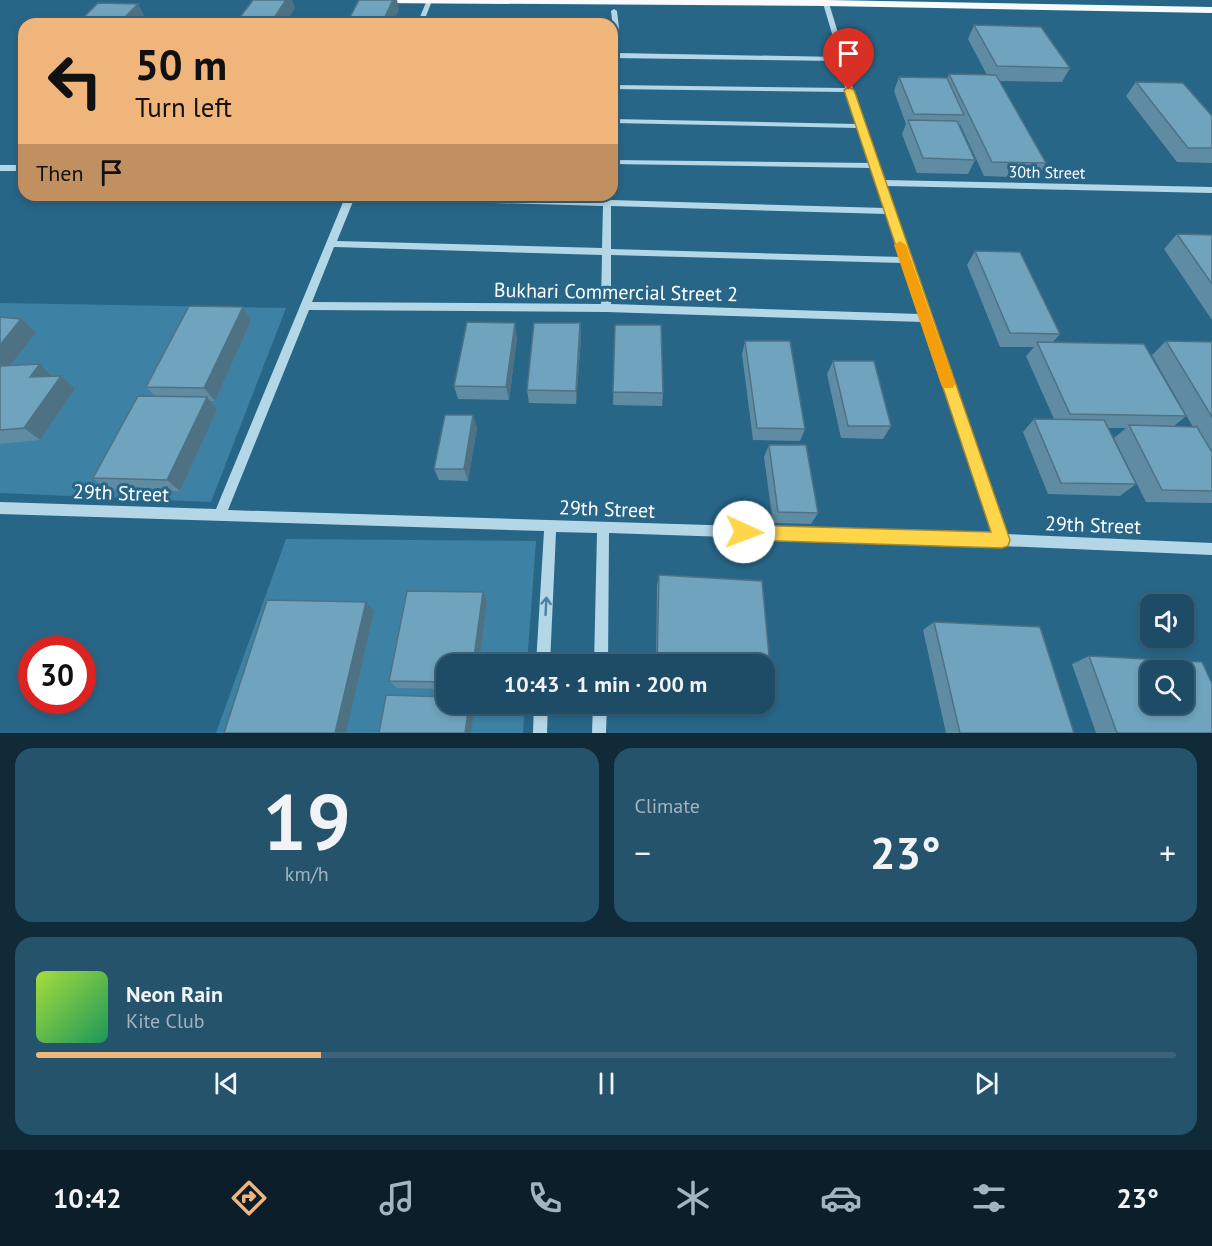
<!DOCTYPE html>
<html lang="en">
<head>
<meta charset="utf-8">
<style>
	body { margin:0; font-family:"PT Sans",sans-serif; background:#26536c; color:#f1f3f6; height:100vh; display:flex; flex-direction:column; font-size:22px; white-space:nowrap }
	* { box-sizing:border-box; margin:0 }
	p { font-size:20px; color:#a1b4bf }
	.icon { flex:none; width:33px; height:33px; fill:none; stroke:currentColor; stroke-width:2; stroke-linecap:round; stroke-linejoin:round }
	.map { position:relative; height:733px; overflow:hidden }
	.sheet { display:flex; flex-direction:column; gap:15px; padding:15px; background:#102a38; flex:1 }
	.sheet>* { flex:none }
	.top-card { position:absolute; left:18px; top:18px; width:600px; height:183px; border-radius:18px; box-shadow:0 3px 9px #0003,0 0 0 2px #3c637a; background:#f0b57a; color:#111; overflow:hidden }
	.buttons { position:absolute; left:1140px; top:594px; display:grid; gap:12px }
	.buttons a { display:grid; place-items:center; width:54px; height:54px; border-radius:12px; background:#1e4c66; box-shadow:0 3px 9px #0003,0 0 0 2px #3c637a; font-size:30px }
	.speed { position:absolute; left:18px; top:636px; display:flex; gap:12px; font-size:30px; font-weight:700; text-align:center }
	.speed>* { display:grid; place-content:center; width:78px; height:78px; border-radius:50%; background:#1e4c66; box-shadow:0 3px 9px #0003,0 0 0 2px #3c637a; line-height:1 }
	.speed .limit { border:9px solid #d22; background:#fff; color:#111 }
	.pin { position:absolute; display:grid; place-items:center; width:51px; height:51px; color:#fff; margin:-62px -26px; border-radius:50% 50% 50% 0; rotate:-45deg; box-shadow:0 0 6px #0007 }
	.pin .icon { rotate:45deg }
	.me { position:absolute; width:66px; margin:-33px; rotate:92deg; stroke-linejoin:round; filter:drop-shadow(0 0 4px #0008) }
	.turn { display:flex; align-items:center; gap:21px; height:126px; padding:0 18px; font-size:27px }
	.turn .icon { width:78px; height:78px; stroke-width:2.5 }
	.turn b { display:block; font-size:42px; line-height:51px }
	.then { display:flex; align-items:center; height:57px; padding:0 18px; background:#0003; gap:12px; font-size:22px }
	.big { font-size:45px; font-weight:800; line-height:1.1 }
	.sheet .widget { flex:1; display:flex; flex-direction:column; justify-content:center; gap:9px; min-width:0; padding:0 21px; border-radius:18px; background:#26536c }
	.sheet .dial { align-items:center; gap:0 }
	.dial b { font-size:78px; line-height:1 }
	.song { display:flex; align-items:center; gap:18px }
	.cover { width:72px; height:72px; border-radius:9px; background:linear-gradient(135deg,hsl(80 70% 55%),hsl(150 70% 35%)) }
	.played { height:6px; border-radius:3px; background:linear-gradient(90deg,#f0b57a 25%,#3c637a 25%) }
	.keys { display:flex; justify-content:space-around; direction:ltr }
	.heat { display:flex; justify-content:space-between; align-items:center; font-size:33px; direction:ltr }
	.sheet .tiles { flex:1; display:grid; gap:15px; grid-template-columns:1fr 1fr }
	.widget:last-child { grid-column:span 2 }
	.trip { position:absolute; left:436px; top:654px; width:339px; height:60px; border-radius:18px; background:#1e4c66; box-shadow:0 3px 9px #0003,0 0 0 2px #3c637a; font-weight:800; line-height:60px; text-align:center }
	.dock { display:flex; height:96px; justify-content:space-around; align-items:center; background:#0c1e29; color:#a1b4bf }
	.dock .icon { width:42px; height:42px }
	.dock .active { color:#f0b57a }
	.dock b { font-size:27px; color:#f1f3f6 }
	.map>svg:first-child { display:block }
</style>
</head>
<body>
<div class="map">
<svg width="1212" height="733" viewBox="0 0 1212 733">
	<rect width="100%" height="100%" fill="#286688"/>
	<!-- green -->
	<path fill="#3d81a4" d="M 0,303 L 286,308 L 211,502 L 0,493 Z
		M 286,539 L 536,541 L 527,664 L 447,664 L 447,704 L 525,704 L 523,733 L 216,733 Z"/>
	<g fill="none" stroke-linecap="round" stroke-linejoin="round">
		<!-- minor -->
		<path fill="#b4d7e8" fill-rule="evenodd" d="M 427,0 L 432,1 L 424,21 L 448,22 L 451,24 L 417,24 Z
			M 822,0 L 828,0 L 846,59 L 853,90 L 884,180 L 1212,187 L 1212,193 L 886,186 L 1006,534 L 1212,543 L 1212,555 L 1002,546 L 609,533 L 608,664 L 594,664 L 597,533 L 556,532 L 550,664 L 536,664 L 544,531 L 0,514 L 0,502 L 216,509 L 346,195 L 413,195 L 603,200 L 603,195 L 611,195 L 611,200 L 885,208 L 872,168 L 612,164 L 612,160 L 870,163 L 858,128 L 612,123 L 612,119 L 857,124 L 846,92 L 612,89 L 612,85 L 845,88 L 840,61 L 612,58 L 613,28 L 611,11 L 614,9 L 617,11 L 619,28 L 616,53 L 839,57 ZM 354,199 L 603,206 L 602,248 L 337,241 ZM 611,206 L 887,214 L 901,257 L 611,249 ZM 334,247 L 602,255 L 601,304 L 312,302 ZM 611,255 L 903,263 L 920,314 L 611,304 ZM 309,310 L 606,312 L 923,322 L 994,534 L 228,510 Z
			M 0,165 L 24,165 L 24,171 L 0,171 Z
			M 534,704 L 548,704 L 547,733 L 533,733 Z
			M 593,704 L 607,704 L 606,733 L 592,733 Z"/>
		<!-- major -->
		<path fill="#f7fbfe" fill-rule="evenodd" d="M 373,0 L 827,0 L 1212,7 L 1212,13 L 827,6 L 377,3 Z"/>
	</g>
	<!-- wall -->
	<path fill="#608ca3" d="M 399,9 L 392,24 L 349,24 L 348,21 Z
		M 974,25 L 1070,68 L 1062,82 L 999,81 L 1046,163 L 1037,178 L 984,176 L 960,124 L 959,125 L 975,160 L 968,174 L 917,173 L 902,134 L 906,124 L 894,91 L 899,77 L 947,79 L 949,74 L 987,75 L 968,39 Z
		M 1136,82 L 1212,116 L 1212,163 L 1177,162 L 1126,96 Z
		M 1177,234 L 1212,235 L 1212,320 L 1164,249 Z
		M 975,251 L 1060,334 L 1052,343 L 1186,416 L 1174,426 L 1193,427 L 1152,355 L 1166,341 L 1212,342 L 1212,503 L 1146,502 L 1114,438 L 1126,428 L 1108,428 L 1136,484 L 1120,496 L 1048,494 L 1023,432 L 1034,419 L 1054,419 L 1026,356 L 1034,347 L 1000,347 L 967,265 Z
		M 243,307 L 251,321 L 215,401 L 209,401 L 217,410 L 180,491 L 108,490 L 93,478 L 155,396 L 146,387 Z
		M 0,317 L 36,333 L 10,365 L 40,364 L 54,376 L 75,389 L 40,440 L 0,444 Z
		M 580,323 L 581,337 L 576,404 L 529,403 L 527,390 Z
		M 615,325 L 663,393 L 662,406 L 613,405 Z
		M 517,337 L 509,400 L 458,399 L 454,386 Z
		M 745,341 L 805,429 L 800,441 L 753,440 L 742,354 Z
		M 833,361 L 891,426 L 883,439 L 841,438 L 827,374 Z
		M 477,427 L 468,481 L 439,480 L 434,469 Z
		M 769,445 L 818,513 L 811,524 L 773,523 L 764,457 Z
		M 659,575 L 762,581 L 772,688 L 766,694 L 765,664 L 656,664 L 657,585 Z
		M 483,592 L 487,601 L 479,664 L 447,664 L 447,689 L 397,688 L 389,681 Z
		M 934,622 L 1074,733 L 946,733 L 923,630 Z
		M 1089,656 L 1212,733 L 1096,733 L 1072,664 Z"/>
	<!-- shaded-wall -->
	<path fill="#4e7284" d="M 286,0 L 292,0 L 295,8 L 285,24 L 270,24 Z
		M 393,0 L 397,0 L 399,9 L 392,24 L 384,24 L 383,21 Z
		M 138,4 L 145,17 L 139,24 L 118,24 Z
		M 243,307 L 251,321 L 215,401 L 204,388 Z
		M 21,319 L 36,333 L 0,378 L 0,345 Z
		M 515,323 L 517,337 L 509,400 L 506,387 Z
		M 580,323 L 581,337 L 576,404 L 576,391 Z
		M 40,364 L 54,377 L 30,377 Z
		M 61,376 L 75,389 L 40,440 L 24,428 Z
		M 207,397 L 217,410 L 180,491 L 167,480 Z
		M 473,415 L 477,427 L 468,481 L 464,469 Z
		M 483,592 L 487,601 L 479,664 L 473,664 Z
		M 366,602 L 374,611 L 346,733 L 335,733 Z
		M 469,704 L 475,704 L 471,733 L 465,733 Z"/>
	<!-- building -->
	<path fill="#70a3bd" stroke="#4e7284" stroke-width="1.5" fill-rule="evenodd" d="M 253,0 L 286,0 L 270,24 L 235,24 Z
		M 359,0 L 393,0 L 383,21 L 348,21 Z
		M 98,3 L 138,4 L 118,24 L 77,24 Z
		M 974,25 L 1041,27 L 1070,68 L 997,66 Z
		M 949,74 L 996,75 L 1046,163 L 992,162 Z
		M 899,77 L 947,78 L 964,115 L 914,114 Z
		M 1136,82 L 1183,83 L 1212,116 L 1212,148 L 1188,148 Z
		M 908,120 L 957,121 L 975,160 L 923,158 Z
		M 1177,234 L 1212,235 L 1212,284 Z
		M 975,251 L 1020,252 L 1060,334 L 1010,333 Z
		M 189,306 L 243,307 L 204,388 L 146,387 Z
		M 0,317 L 21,319 L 0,345 Z
		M 467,322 L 515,323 L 506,387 L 454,386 Z
		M 534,323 L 580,323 L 576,391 L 527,390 Z
		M 615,325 L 661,325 L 663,393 L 613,392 Z
		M 745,341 L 790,341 L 805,429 L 757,428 Z
		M 1166,341 L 1212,342 L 1212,417 Z
		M 1037,342 L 1144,344 L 1186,416 L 1070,414 Z
		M 833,361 L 874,361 L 891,426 L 848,426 Z
		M 40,364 L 30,377 L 61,376 L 24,428 L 0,430 L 0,366 Z
		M 138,396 L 207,397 L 167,480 L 93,478 Z
		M 445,415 L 473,415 L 464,469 L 434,469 Z
		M 1034,419 L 1104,420 L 1136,484 L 1061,483 Z
		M 1129,425 L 1197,427 L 1212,452 L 1212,491 L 1162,490 Z
		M 769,445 L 806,445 L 818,513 L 778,512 Z
		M 659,575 L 762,581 L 772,688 L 765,687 L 765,664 L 657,664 Z
		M 407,591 L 483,592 L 473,664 L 447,664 L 447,682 L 389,681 Z
		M 267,600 L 366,602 L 335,733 L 224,733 Z
		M 934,622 L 1040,627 L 1074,733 L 960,733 Z
		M 1089,656 L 1202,662 L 1212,684 L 1212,733 L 1117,733 ZM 1150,670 L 1184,670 L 1184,704 L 1150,704 Z
		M 386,695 L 447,697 L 447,704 L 469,704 L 465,733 L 379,733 Z"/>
	<!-- one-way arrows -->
	<defs><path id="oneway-shaft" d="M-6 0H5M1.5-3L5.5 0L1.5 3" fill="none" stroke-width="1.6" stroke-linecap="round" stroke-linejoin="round" transform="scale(1.5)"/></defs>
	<use stroke="#4b82a0" href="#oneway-shaft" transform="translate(546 606) rotate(-87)"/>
	<!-- route -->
	<path fill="#ffd54a" stroke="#a68a30" stroke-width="1.5" d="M 849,87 L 854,90 L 1010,540 L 1008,546 L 1002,548 L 744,540 L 738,538 L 736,532 L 738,527 L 744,525 L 991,532 L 844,90 Z"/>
	<!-- slow -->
	<path fill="#f59e0b" d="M 900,241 L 906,245 L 955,384 L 953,388 L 943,388 L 941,384 L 894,245 Z"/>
	<g text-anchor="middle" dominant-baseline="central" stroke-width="6" stroke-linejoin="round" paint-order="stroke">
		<!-- far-street labels -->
		<g font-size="16" fill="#fff" stroke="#286688">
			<text transform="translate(1047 172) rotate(1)">30th Street</text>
		</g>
		<!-- street labels -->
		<g font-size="20" fill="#fff" stroke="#286688">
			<text transform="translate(616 292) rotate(1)">Bukhari Commercial Street 2</text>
			<text transform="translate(121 493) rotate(2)">29th Street</text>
			<text transform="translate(607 509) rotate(2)">29th Street</text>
			<text transform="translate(1093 525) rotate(2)">29th Street</text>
		</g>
	</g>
</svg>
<div class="buttons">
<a><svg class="icon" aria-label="sound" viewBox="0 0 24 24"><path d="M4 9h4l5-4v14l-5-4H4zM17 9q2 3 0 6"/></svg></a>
<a><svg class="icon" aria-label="search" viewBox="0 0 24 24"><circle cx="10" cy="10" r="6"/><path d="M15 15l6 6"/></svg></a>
</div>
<div class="speed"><div class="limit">30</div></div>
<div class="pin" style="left:849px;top:90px;background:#d93025"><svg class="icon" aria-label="arrive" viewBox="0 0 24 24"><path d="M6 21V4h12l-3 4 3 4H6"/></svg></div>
<svg class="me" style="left:744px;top:532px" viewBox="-20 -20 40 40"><circle r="19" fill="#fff"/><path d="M0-13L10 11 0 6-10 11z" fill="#ffd54a"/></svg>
<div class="trip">10:43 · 1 min · 200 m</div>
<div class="top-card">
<div class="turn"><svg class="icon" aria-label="left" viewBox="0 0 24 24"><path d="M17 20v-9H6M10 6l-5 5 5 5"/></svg><div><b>50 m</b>Turn left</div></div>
<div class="then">Then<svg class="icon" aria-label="arrive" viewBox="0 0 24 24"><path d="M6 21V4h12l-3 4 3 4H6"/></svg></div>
</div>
</div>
<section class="sheet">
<div class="tiles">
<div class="widget dial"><b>19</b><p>km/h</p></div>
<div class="widget"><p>Climate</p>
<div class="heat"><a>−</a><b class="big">23°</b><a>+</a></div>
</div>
<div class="widget">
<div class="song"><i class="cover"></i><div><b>Neon Rain</b><p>Kite Club</p></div></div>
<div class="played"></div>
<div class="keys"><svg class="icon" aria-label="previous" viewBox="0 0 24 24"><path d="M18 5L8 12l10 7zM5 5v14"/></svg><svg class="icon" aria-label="pause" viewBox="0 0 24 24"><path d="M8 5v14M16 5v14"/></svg><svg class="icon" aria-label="next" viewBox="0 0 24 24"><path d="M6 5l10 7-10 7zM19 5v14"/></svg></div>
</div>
</div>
</section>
<nav class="dock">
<b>10:42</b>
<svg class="icon active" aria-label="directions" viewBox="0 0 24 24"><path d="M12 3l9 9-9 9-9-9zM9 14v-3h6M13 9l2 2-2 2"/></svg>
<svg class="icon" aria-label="music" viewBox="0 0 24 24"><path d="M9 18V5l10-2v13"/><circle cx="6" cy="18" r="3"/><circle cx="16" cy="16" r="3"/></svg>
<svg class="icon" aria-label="phone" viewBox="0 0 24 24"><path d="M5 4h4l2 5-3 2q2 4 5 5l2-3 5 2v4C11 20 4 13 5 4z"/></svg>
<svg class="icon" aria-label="climate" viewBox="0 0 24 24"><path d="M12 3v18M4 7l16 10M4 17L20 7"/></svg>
<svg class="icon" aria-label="car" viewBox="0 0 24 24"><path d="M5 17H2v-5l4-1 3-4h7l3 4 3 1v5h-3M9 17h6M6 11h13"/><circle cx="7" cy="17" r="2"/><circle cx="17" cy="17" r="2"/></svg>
<svg class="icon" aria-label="filters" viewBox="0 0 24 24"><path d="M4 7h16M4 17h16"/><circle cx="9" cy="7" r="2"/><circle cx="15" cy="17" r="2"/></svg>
<b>23°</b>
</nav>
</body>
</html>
